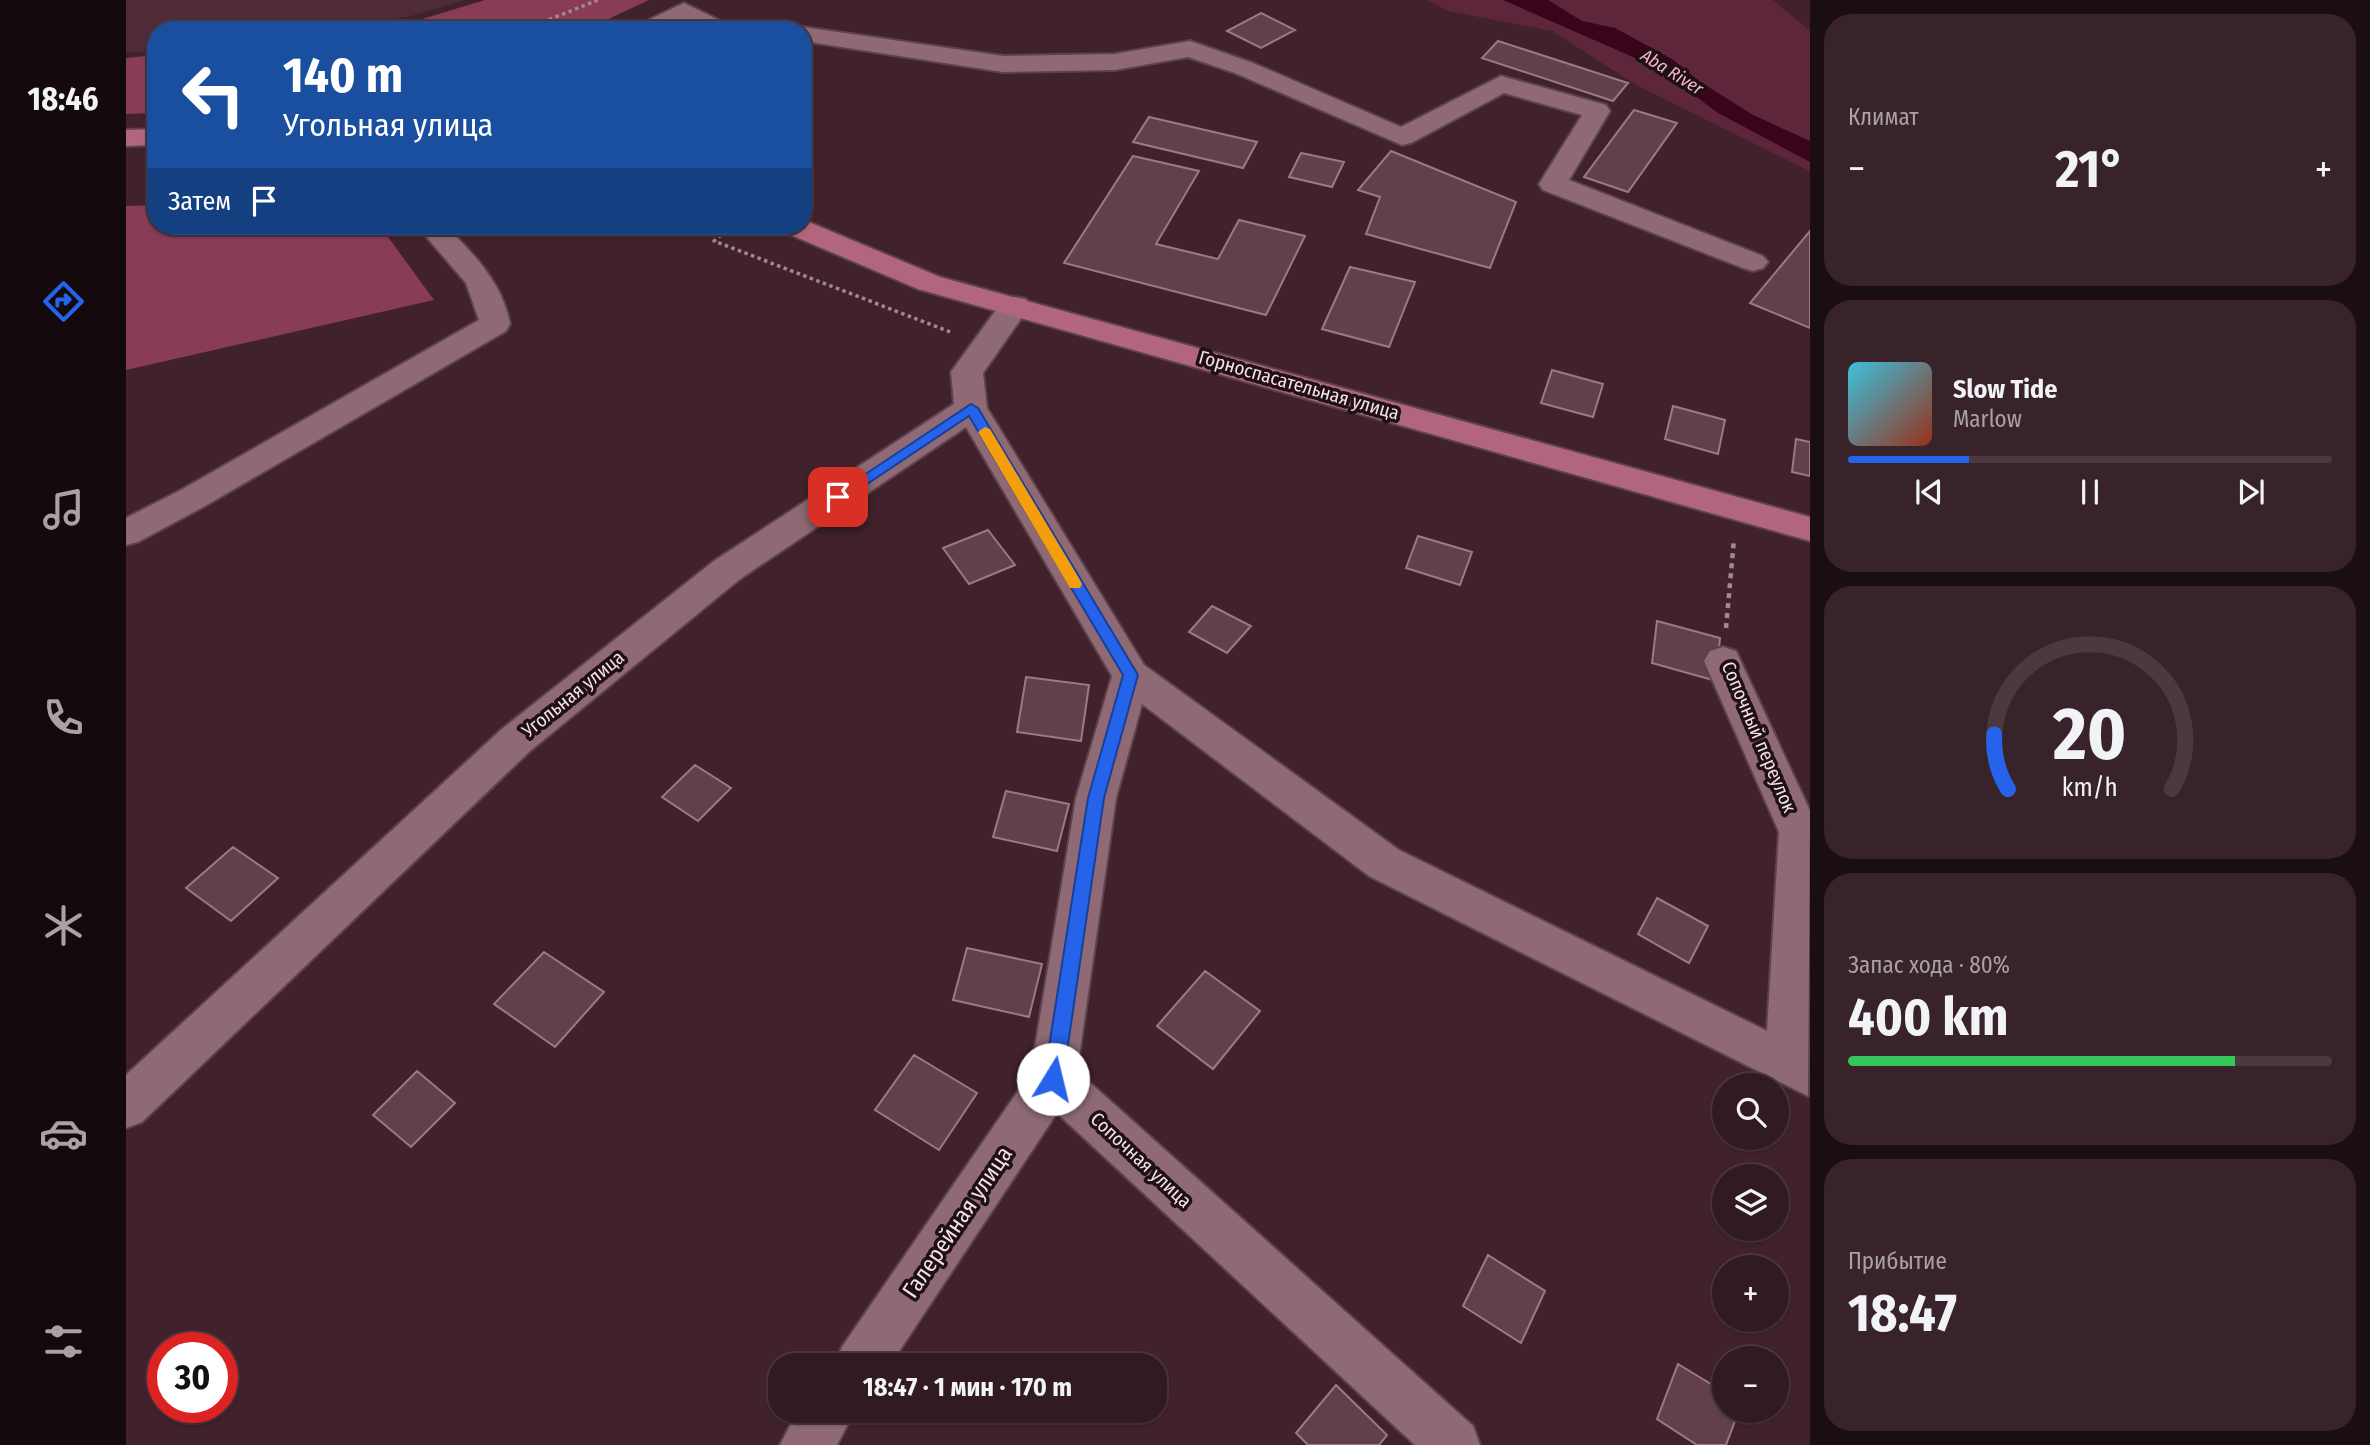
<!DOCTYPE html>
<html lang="ru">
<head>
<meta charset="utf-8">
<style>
	body { margin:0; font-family:"Fira Sans Condensed",sans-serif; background:#39232a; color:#f1f3f6; height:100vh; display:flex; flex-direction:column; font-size:26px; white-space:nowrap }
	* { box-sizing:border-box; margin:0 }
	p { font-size:23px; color:#a8a1a5 }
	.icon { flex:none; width:38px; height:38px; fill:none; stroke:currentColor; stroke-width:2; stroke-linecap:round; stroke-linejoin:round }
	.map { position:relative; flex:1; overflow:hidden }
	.panel { display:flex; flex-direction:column; gap:14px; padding:14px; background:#1b0e12; width:560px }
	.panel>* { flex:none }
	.hud { position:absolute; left:21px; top:21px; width:665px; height:214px; border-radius:28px; box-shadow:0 2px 5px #0004,0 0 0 2px #4c383f; background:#1a4fa0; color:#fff; overflow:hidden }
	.controls { position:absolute; left:1586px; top:1073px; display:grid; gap:14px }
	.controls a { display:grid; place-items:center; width:77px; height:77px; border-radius:50%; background:#311a21; box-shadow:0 2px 5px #0004,0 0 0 2px #4c383f; font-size:35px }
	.speed { position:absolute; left:21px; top:1332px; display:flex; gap:14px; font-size:35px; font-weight:700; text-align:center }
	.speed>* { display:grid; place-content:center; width:91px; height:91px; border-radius:50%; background:#311a21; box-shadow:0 2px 5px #0004,0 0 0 2px #4c383f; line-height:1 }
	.speed .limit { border:10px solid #d22; background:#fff; color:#111 }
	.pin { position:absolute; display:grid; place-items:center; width:60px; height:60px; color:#fff; margin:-30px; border-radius:14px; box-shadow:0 4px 10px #0006 }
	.me { position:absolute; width:77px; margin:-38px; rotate:9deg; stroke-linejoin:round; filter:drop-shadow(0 0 5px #0008) }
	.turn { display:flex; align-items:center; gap:24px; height:147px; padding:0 21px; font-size:32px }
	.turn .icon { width:91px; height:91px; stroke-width:2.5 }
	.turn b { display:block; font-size:49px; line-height:60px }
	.then { display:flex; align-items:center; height:66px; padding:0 21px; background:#0003; gap:14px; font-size:26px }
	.big { font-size:52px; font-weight:700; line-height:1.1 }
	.panel .card { flex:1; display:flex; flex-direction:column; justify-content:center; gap:10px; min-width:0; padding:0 24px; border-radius:28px; background:#39232a }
	.panel .dial { align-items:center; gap:0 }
	.dial svg { height:182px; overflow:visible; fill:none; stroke:#4c383f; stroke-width:7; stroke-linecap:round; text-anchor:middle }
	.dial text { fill:#f1f3f6; stroke:none }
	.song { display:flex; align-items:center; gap:21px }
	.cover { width:84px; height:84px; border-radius:10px; background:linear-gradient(135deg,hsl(190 70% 55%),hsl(10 70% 35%)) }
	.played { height:7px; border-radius:4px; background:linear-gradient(90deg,#2563eb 25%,#4c383f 25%) }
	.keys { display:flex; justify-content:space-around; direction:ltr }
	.heat { display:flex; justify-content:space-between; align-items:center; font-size:38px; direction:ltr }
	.charge { height:10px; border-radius:5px; background:linear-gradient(90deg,#34c759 80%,#4c383f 0) }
	.trip { position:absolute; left:642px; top:1353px; width:399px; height:70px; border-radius:28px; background:#311a21; box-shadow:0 2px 5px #0004,0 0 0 2px #4c383f; font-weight:700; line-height:70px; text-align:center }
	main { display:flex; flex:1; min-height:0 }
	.menu { display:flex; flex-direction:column; width:126px; justify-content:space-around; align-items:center; background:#140a0d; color:#a8a1a5 }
	.menu .icon { width:49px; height:49px }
	.menu .current { color:#2563eb }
	.menu b { font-size:32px; color:#f1f3f6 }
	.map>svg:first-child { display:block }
</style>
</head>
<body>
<main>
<nav class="menu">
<b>18:46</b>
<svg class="icon current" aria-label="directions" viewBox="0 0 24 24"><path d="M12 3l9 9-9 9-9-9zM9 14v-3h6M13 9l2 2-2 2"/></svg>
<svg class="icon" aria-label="music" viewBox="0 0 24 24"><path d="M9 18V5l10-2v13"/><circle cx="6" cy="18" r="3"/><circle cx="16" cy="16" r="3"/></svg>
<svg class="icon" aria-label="phone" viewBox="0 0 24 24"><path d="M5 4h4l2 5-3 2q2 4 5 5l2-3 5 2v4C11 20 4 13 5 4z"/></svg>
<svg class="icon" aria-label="climate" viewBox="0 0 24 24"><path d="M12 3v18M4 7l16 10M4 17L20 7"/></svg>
<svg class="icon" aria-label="car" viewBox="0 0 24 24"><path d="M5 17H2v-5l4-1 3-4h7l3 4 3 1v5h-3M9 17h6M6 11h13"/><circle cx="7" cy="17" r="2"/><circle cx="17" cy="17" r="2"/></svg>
<svg class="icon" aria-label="filters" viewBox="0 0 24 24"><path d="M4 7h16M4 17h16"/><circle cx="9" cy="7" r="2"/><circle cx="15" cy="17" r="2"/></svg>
</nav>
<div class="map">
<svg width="1684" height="1445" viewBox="0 0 1684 1445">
	<rect width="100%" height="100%" fill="#41222c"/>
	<!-- built -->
	<path fill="#4f2a37" d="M 0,0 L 338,0 L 285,16 L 184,30 L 30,30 L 30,50 L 0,53 Z"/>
	<!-- green -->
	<path fill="#5e263a" d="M 1301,0 L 1647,0 L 1684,31 L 1684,171 L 1512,86 L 1426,31 L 1322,11 Z"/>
	<!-- forest -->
	<path fill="#883c57" d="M 359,0 L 523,0 L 459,30 L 231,30 L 283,23 Z
		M 30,55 L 30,113 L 0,114 L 0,58 Z
		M 30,205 L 30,226 L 254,226 L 308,300 L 0,370 L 0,206 Z"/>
	<!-- water -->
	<path fill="#3a041c" d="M 1377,0 L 1422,0 L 1456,21 L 1489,28 L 1546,59 L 1573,81 L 1627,115 L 1684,141 L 1684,162 L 1592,113 L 1532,68 Z"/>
	<!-- building -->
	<path fill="#62404b" stroke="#9e7883" stroke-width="2" d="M 1135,13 L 1169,30 L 1135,48 L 1101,31 Z
		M 1372,41 L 1502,83 L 1487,101 L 1356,58 Z
		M 1508,110 L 1551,123 L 1502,192 L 1458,177 Z
		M 1023,117 L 1131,142 L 1117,168 L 1007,142 Z
		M 1265,151 L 1390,202 L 1364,268 L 1240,234 L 1254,197 L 1232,190 Z
		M 1175,153 L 1218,162 L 1206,187 L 1163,177 Z
		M 1007,156 L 1073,171 L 1030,244 L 1092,259 L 1113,220 L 1179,236 L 1140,315 L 938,263 Z
		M 1684,231 L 1684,328 L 1624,303 Z
		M 1224,267 L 1289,282 L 1263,347 L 1196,329 Z
		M 1426,370 L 1477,384 L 1467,417 L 1415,403 Z
		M 1547,406 L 1599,420 L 1592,454 L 1539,439 Z
		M 1670,439 L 1684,442 L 1684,476 L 1666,472 Z
		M 862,530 L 889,565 L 843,584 L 817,548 Z
		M 1292,536 L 1346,552 L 1334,585 L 1280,568 Z
		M 1086,606 L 1125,626 L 1101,653 L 1063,632 Z
		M 1531,621 L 1594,638 L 1590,681 L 1526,663 Z
		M 900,677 L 963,685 L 955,741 L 891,732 Z
		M 569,765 L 605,788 L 572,821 L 536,797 Z
		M 880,791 L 943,804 L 931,851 L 867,837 Z
		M 107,847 L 152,878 L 105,921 L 60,888 Z
		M 1531,898 L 1582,926 L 1563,963 L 1512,934 Z
		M 841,948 L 916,964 L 903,1017 L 827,1000 Z
		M 418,952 L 478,992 L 429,1047 L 368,1004 Z
		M 1079,971 L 1134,1011 L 1087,1069 L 1031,1026 Z
		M 788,1055 L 851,1093 L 813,1150 L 749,1110 Z
		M 291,1071 L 329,1103 L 285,1147 L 247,1115 Z
		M 1362,1255 L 1419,1291 L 1395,1343 L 1337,1306 Z
		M 1552,1364 L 1598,1392 L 1598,1410 L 1613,1410 L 1600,1445 L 1571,1445 L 1531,1419 Z
		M 1210,1385 L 1261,1435 L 1253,1445 L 1182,1445 L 1170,1433 Z"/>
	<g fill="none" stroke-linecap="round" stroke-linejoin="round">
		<!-- minor casing -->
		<g stroke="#5c424b" stroke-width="4">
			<path id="minor" d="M 558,3 L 603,25 L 606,30 L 576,30 L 558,20 L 540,30 L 509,30 L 512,25 Z
				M 677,27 L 877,56 L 989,54 L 1064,41 L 1127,63 L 1275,127 L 1375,76 L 1480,105 L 1484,111 L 1443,180 L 1637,256 L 1642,262 L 1637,268 L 1627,271 L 1617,268 L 1417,190 L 1413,184 L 1456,115 L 1378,93 L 1285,143 L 1276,145 L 1109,73 L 1062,57 L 989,70 L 877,72 L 677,41 L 677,30 L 668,30 Z
				M 291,226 L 320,226 C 349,256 376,282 384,324 L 380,331 L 79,506 L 12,542 L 0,545 L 0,518 L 55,490 L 353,320 L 340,283 Z
				M 889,297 L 900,299 L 904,306 L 857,373 L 861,408 L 1018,665 L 1273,850 L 1641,1031 L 1653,832 L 1578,661 L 1584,651 L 1597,647 L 1610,651 L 1684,811 L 1682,1096 L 1243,876 L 1016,704 L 990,798 L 951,1071 L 1347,1426 L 1354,1445 L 1289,1445 L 931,1113 L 764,1365 L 708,1365 L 716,1347 L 905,1072 L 950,798 L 986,676 L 840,427 L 614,579 L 404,751 L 16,1122 L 0,1128 L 0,1075 L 376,729 L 588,561 L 828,404 L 825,372 L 878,299 Z
				M 672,1410 L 729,1410 L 711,1445 L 654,1445 Z"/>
		</g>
		<!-- major casing -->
		<g stroke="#5c424b" stroke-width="4">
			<path id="major" d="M 30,129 L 30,145 L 0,146 L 0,130 Z
				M 678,220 L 814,277 L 1684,517 L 1684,541 L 792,289 L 658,232 L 654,226 L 677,226 Z"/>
		</g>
		<!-- path-far1 -->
		<path stroke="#a2888f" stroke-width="3.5" stroke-dasharray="3.5 3.5" stroke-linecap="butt" d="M 397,30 L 472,0
			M 606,226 L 588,241 L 827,333"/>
		<!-- path -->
		<path stroke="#a2888f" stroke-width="4.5" stroke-dasharray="5 5" stroke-linecap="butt" d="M 1600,628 L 1608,539"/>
		<!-- minor -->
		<use href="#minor" fill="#8f6a75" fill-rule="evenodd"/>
		<!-- major -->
		<use href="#major" fill="#b2657f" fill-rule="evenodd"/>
	</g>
	<!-- route -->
	<path fill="#2563eb" stroke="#184099" stroke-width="2" d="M 845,404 L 852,408 L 1012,675 L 978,798 L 937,1079 L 934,1086 L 927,1088 L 921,1086 L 918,1079 L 962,798 L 997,675 L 843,416 L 717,500 L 712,502 L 705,497 Z"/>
	<!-- slow -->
	<path fill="#f59e0b" d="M 859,427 L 864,429 L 954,580 L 956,584 L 954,588 L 944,588 L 852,432 Z"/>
	<g text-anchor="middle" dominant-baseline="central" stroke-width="7" stroke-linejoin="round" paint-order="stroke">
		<!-- far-water labels -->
		<g font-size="18" font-style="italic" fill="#f8b4c8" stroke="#1e1015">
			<text transform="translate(1546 72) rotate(32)">Aba River</text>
		</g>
		<!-- street labels -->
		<g font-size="19" fill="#f6e0e6" stroke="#1e1015">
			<text transform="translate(1173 385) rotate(16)">Горноспасательная улица</text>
			<text transform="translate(447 694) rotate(-39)">Угольная улица</text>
			<text transform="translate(1633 737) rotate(67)">Сопочный переулок</text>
			<text transform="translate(1015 1160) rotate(43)">Сопочная улица</text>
		</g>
		<!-- near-street labels -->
		<g font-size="23" fill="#f6e0e6" stroke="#1e1015">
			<text transform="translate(831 1222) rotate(-56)">Галерейная улица</text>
		</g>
	</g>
</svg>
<div class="controls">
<a><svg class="icon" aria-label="search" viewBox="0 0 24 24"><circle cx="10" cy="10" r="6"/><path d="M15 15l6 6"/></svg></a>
<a><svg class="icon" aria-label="layers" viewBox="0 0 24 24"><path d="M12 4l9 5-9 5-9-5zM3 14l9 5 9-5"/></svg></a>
<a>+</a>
<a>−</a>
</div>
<div class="speed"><div class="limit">30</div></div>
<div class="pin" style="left:712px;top:497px;background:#d93025"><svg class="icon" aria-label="arrive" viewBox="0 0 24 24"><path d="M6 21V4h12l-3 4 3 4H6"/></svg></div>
<svg class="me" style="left:927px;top:1079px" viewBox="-20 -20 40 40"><circle r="19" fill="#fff"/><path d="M0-13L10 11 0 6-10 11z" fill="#2563eb"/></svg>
<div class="trip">18:47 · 1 мин · 170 m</div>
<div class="hud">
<div class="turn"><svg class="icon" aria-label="left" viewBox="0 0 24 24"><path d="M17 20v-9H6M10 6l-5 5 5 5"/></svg><div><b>140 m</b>Угольная улица</div></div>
<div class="then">Затем<svg class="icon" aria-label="arrive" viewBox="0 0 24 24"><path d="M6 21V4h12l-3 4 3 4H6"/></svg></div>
</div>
</div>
<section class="panel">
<div class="card"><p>Климат</p>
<div class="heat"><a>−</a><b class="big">21°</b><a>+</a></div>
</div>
<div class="card">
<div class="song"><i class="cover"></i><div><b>Slow Tide</b><p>Marlow</p></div></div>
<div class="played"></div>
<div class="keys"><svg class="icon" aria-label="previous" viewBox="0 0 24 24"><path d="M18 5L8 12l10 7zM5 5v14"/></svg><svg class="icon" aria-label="pause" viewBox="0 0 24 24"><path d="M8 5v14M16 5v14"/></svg><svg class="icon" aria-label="next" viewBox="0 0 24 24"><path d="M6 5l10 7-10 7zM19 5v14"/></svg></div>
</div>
<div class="card dial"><svg viewBox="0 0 100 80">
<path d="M14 69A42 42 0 1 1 86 69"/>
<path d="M14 69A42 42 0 0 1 8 45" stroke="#2563eb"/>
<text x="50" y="56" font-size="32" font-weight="700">20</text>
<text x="50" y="72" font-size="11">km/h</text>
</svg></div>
<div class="card"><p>Запас хода · 80%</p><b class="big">400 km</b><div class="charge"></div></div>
<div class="card"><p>Прибытие</p><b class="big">18:47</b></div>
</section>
</main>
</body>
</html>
